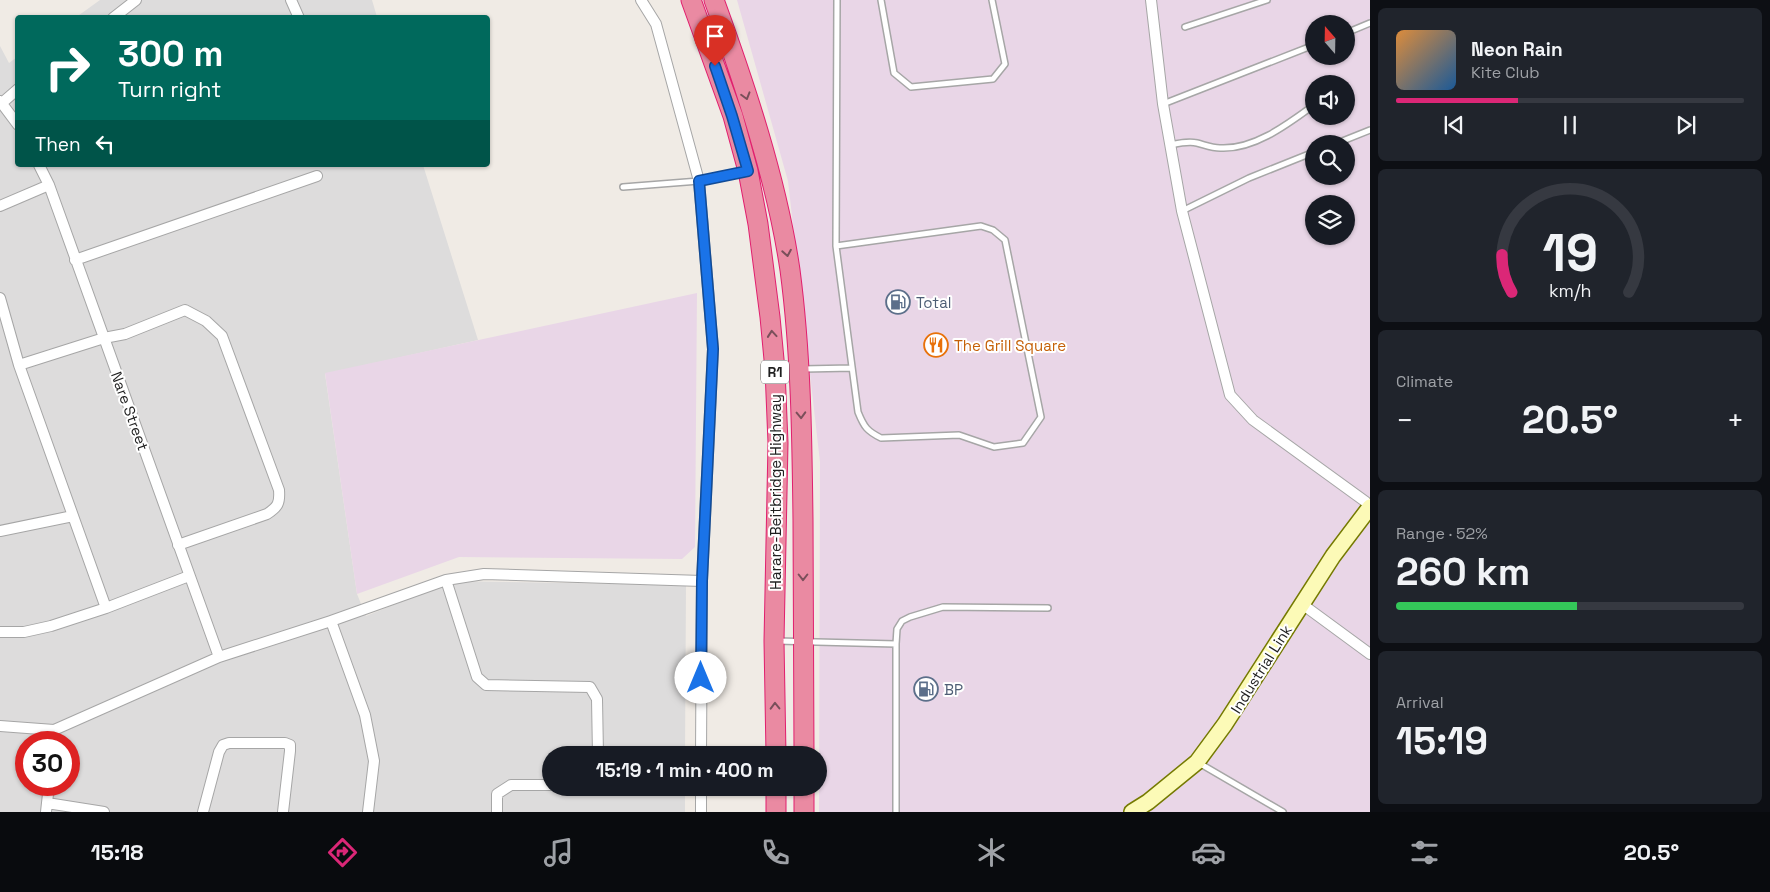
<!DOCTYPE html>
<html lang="en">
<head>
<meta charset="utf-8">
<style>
	body { margin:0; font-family:"Space Grotesk",sans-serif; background:#20242c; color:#f1f3f6; height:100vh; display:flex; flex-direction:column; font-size:19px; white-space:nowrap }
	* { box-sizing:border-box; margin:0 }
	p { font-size:16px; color:#9ea1a6 }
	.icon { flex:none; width:28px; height:28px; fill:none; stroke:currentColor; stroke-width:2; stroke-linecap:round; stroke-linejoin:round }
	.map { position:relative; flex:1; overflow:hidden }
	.drawer { display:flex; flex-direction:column; gap:8px; padding:8px; background:#0d0f14; width:400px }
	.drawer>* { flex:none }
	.guide { position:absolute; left:15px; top:15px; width:475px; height:152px; border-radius:5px; box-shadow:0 1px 4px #0004; background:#00695c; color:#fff; overflow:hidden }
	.needle { width:32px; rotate:340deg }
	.controls { position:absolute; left:1305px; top:15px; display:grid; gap:10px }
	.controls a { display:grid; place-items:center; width:50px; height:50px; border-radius:50%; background:#171b24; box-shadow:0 1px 4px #0004; font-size:25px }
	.speed { position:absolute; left:15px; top:731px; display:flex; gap:10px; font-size:25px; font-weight:700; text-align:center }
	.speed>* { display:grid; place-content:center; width:65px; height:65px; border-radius:50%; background:#171b24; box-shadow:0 1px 4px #0004; line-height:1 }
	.speed .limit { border:8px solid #d22; background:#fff; color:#111 }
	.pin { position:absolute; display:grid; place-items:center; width:42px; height:42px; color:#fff; margin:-51px -21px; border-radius:50% 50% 50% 0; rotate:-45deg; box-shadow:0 0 5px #0007 }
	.pin .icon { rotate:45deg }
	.me { position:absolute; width:55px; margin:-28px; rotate:0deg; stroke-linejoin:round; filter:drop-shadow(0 0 4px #0008) }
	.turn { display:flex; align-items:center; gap:18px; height:105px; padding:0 20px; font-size:22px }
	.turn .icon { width:65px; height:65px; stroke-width:2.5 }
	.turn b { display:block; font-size:35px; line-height:42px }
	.then { display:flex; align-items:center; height:48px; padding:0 20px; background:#0003; gap:10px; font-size:19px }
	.big { font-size:38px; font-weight:800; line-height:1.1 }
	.drawer .card { flex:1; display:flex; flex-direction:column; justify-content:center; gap:8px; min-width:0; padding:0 18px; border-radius:8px; background:#20242c }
	.drawer .dial { align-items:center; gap:0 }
	.dial svg { height:130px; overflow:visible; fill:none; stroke:#363941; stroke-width:7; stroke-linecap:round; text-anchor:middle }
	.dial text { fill:#f1f3f6; stroke:none }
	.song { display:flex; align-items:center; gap:15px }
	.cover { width:60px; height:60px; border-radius:8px; background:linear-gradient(135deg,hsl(30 70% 55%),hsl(210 70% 35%)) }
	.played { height:5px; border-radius:2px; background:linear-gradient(90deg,#db2777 35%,#363941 35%) }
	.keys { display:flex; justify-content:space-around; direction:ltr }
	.heat { display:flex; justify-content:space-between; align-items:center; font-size:28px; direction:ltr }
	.charge { height:8px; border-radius:4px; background:linear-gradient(90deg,#34c759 52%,#363941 0) }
	.trip { position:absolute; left:542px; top:746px; width:285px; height:50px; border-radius:25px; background:#171b24; box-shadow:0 1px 4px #0004; font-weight:800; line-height:50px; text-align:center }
	.tab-bar { display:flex; height:80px; justify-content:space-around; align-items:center; background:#090b0e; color:#9ea1a6 }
	.tab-bar .icon { width:35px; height:35px }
	.tab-bar .active { color:#db2777 }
	.tab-bar b { font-size:22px; color:#f1f3f6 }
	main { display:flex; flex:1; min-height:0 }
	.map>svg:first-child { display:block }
</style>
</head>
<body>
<main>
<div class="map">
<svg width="1370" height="812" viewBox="0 0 1370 812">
	<rect width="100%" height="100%" fill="#f0ebe5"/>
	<!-- residential -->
	<path fill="#dddcdc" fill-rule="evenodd" d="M 100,0 L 372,0 L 377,17 L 75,18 Z
		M 0,46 L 9,63 L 17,57 L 18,165 L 423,165 L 478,340 L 325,374 L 357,594 L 366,616 L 453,581 L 686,585 L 685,755 L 551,755 L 551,788 L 685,788 L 685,812 L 0,812 ZM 26,742 L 69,742 L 69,785 L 26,785 Z"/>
	<!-- industrial -->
	<path fill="#e9d6e7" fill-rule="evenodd" d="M 737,0 L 1370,0 L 1370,812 L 819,812 L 820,462 L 788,181 ZM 1314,24 L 1346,24 L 1346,56 L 1314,56 ZM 1314,84 L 1346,84 L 1346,116 L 1314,116 ZM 1314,144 L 1346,144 L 1346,176 L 1314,176 ZM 1314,204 L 1346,204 L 1346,236 L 1314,236 Z
		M 697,293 L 695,547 L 682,559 L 459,557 L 357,594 L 325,373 Z"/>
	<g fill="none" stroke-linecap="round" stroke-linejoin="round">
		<!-- lane casing -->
		<g stroke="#a6a6a6" stroke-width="8">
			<path id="lane" d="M 881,0 L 894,73 L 911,87 L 993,79 L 1005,64 L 992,0
				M 1185,27 L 1267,0
				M 1346,33 L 1370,23
				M 1163,104 L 1314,45
				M 1335,144 L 1370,130
				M 1170,145 C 1180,143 1188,141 1197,143 C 1205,145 1212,148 1220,148 C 1254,150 1288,124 1314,105
				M 623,187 L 699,181 L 744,172
				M 1182,211 L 1249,178 L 1314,152
				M 836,246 L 981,226 L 993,230 L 1005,240 L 1041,417 L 1023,443 L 994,447 L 959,435 L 881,438 C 867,431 864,427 858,412 L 836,246 L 837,0
				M 803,369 L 852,368
				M 777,641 L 896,644 L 896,812
				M 896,644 L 897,629 L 902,621 L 910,617 L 943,607 L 1048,608
				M 1199,763 L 1283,812"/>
		</g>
		<!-- street casing -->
		<g stroke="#a6a6a6" stroke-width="12">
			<path id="street" d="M 291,0 L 299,18
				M 641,0 L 656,24 L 699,181 L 713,349 L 702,581
				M 1151,0 L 1163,104 L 1182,211 L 1230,395 L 1253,420 L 1370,505
				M 113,18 L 136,0
				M 0,101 L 18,125
				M 2,103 L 18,89
				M 39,165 L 49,185 L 219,657
				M 0,206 L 49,185
				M 75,260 L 317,176
				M 0,298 L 19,365 L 106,608
				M 19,365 L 104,338 L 125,334 L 185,310 L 206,321 L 222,336 L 279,490 C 280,503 278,507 267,514 L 178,545
				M 0,531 L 73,516
				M 446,580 L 477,677 L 486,685 L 590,687 L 597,699 L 598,755
				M 1302,604 L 1370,654
				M 331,621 L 365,715 L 374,761 L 368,812
				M 0,632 L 24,632 L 51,626 L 106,608 L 189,576
				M 0,726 L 54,730 L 219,657 L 331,621 L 446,580 L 484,574 L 702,581 L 701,755
				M 53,742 L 54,730
				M 47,803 L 104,812
				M 46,812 L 49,785
				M 203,812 L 219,752 L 223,745 L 229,743 L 285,743 L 290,745 L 290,751 L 283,812
				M 497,812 L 497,794 L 511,785 L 551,785
				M 701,812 L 701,788"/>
		</g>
		<!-- secondary casing -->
		<g stroke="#757a01" stroke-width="18">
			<path id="secondary" d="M 1132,812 L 1148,802 L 1197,762 L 1225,724 L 1333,556 L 1370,507"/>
		</g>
		<!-- highway casing -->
		<g stroke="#e11f6e" stroke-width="21">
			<path id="highway" d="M 691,0 L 733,116 L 748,171 L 758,224 L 770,317 L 775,370 L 778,443 L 774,641 L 776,755
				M 714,0 C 745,85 777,181 790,270 C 801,353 802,437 803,520 C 803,598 804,677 804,755
				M 776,788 L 776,812
				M 804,788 L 804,812"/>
		</g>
		<!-- lane -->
		<use href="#lane" stroke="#fff" stroke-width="5"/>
		<!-- street -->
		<use href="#street" stroke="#fff" stroke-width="10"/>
		<!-- secondary -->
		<use href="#secondary" stroke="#fcfab7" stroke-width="15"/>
		<!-- highway -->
		<use href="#highway" stroke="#ea8aa2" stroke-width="19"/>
	</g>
	<!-- one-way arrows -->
	<defs><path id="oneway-chevron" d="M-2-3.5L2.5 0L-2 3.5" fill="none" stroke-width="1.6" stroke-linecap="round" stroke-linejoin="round" transform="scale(1.25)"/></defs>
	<g stroke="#7a4f5a">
		<use href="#oneway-chevron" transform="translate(746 96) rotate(74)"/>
		<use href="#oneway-chevron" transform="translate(787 253) rotate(80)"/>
		<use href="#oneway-chevron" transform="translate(772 334) rotate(-95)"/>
		<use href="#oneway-chevron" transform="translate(801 415) rotate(88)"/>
		<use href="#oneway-chevron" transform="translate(803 577) rotate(90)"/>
		<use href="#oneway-chevron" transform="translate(775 706) rotate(-91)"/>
	</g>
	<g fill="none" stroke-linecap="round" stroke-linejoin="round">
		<!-- route casing -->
		<g stroke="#114b97" stroke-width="12">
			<path id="route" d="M 701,678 L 702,581 L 713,349 L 699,181 L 748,171 L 732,116 L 715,66"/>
		</g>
		<!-- route -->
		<use href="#route" stroke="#1a73e8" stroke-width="9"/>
	</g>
	<!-- icons -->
	<defs>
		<g id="fuel-ring" transform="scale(1.25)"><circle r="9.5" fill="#fff" stroke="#5c6f8a" stroke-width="1.5"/><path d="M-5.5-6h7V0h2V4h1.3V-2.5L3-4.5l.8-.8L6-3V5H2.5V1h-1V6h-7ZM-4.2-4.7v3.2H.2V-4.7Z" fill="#5c6f8a"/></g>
		<g id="restaurant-ring" transform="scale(1.25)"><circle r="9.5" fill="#fff" stroke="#e8710a" stroke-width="1.5"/><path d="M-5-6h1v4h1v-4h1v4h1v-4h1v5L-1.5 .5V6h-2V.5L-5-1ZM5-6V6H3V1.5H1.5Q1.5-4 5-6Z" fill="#e8710a"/></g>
	</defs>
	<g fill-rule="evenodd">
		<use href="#fuel-ring" x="898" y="302"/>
		<use href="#restaurant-ring" x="936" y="345"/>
		<use href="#fuel-ring" x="926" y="689"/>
	</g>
	<g text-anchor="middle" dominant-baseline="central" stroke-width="4" stroke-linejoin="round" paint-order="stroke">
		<!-- shield labels -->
		<rect fill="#fff" stroke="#626262" stroke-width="1" x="761" y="360.5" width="28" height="23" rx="4"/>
		<g font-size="14" font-weight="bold" fill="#1f1f1f">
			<text x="775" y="372">R1</text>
		</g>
		<!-- service labels -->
		<g font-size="15" fill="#4e5e75" stroke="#fff" text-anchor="start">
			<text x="916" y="302">Total</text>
			<text x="944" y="689">BP</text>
		</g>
		<!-- food labels -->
		<g font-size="15" fill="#c56008" stroke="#fff" text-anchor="start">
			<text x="954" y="345">The Grill Square</text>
		</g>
		<!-- street labels -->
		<g font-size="15" fill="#1f1f1f" stroke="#fff">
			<text transform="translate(130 411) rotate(70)">Nare Street</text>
			<text transform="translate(775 492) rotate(-90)">Harare-Beitbridge Highway</text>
			<text transform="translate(1261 669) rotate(-58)">Industrial Link</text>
		</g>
	</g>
</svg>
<div class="controls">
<a><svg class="needle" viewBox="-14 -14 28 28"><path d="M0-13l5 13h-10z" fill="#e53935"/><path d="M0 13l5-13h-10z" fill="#9ea1a6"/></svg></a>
<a><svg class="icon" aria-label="sound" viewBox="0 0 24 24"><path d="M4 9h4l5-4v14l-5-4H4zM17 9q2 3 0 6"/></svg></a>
<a><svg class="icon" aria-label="search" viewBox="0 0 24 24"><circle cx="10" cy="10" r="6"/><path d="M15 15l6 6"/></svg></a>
<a><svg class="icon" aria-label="layers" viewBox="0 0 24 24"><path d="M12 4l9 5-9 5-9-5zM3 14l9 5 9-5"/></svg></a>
</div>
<div class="speed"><div class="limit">30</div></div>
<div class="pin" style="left:715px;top:66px;background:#d93025"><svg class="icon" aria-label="arrive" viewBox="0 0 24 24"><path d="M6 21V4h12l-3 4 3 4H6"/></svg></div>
<svg class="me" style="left:701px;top:678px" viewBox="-20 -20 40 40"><circle r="19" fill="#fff"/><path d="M0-13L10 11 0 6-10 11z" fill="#1a73e8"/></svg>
<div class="trip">15:19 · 1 min · 400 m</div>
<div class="guide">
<div class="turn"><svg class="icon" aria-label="right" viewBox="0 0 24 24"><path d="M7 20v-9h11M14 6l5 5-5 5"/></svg><div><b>300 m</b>Turn right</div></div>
<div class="then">Then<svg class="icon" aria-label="left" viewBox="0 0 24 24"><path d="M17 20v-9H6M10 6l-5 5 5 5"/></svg></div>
</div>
</div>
<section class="drawer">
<div class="card">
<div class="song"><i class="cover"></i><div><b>Neon Rain</b><p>Kite Club</p></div></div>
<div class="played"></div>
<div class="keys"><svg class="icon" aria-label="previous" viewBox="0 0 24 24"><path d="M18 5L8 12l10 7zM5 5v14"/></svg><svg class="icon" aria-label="pause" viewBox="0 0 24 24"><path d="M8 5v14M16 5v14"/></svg><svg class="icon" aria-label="next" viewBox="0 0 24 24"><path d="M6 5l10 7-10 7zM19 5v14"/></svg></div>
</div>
<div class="card dial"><svg viewBox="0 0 100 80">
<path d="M14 69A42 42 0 1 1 86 69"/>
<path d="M14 69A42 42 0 0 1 8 46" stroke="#db2777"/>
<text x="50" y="56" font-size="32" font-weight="700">19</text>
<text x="50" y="72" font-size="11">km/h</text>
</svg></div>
<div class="card"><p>Climate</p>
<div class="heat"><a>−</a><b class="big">20.5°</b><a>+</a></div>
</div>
<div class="card"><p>Range · 52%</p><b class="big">260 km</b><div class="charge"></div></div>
<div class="card"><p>Arrival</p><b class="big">15:19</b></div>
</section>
</main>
<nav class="tab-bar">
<b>15:18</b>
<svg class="icon active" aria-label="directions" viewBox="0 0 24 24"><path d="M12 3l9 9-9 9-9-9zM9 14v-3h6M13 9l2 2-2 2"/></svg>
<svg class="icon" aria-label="music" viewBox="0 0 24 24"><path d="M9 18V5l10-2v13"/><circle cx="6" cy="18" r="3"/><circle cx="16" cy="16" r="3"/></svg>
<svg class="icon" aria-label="phone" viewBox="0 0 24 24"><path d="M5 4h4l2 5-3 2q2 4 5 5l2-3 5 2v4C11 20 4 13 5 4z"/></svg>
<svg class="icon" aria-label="climate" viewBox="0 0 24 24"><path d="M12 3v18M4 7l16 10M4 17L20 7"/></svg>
<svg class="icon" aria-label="car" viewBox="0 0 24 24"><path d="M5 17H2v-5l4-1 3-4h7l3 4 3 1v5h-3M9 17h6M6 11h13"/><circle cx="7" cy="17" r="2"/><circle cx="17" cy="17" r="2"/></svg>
<svg class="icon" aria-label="filters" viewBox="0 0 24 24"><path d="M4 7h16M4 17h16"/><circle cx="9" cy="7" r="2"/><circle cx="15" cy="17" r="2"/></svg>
<b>20.5°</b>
</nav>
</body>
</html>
